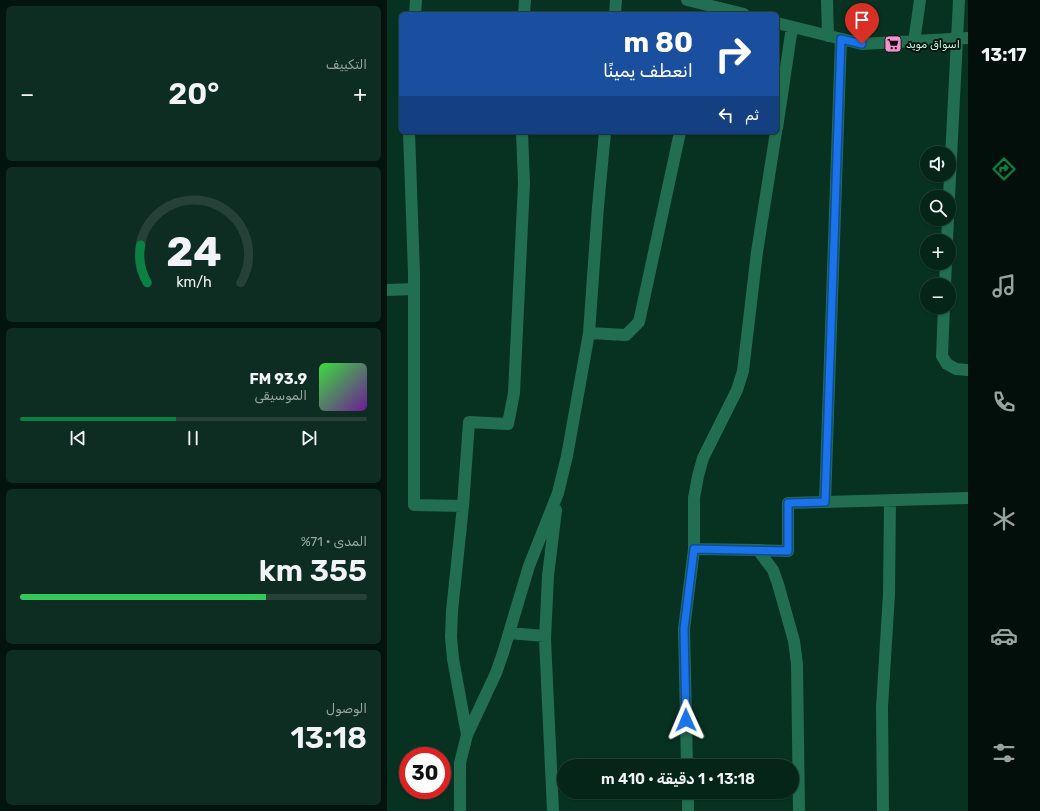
<!DOCTYPE html>
<html lang="ar">
<head>
<meta charset="utf-8">
<style>
	body { margin:0; font-family:Rubik,Cairo,sans-serif; background:#0e2d22; color:#f1f3f6; direction:rtl; height:100vh; display:flex; flex-direction:column; font-size:15px; white-space:nowrap }
	* { box-sizing:border-box; margin:0 }
	p { font-size:13px; color:#97a5a2 }
	.icon { flex:none; width:22px; height:22px; fill:none; stroke:currentColor; stroke-width:2; stroke-linecap:round; stroke-linejoin:round }
	.map { position:relative; flex:1; overflow:hidden; direction:ltr }
	.details { display:flex; flex-direction:column; gap:6px; padding:6px; background:#03140e; width:387px }
	.details>* { flex:none }
	.banner { position:absolute; left:12px; top:12px; width:380px; height:122px; border-radius:6px; box-shadow:0 1px 3px #0004,0 0 0 1px #264238; direction:rtl; background:#1a4fa0; color:#fff; overflow:hidden }
	.buttons { position:absolute; left:533px; top:146px; display:grid; gap:8px }
	.buttons a { display:grid; place-items:center; width:36px; height:36px; border-radius:50%; background:#052519; box-shadow:0 1px 3px #0004,0 0 0 1px #264238; font-size:20px }
	.speed { position:absolute; left:12px; top:747px; display:flex; gap:8px; font-size:20px; font-weight:700; text-align:center }
	.speed>* { display:grid; place-content:center; width:52px; height:52px; border-radius:50%; background:#052519; box-shadow:0 1px 3px #0004,0 0 0 1px #264238; line-height:1 }
	.speed .limit { border:6px solid #d22; background:#fff; color:#111 }
	.pin { position:absolute; display:grid; place-items:center; width:34px; height:34px; color:#fff; margin:-41px -17px; border-radius:50% 50% 50% 0; rotate:-45deg; box-shadow:0 0 4px #0007 }
	.pin .icon { rotate:45deg }
	.me { position:absolute; width:44px; margin:-22px; rotate:359deg; stroke-linejoin:round; filter:drop-shadow(0 0 3px #0008) }
	.turn { display:flex; align-items:center; gap:14px; height:84px; padding:0 20px; font-size:18px }
	.turn .icon { width:52px; height:52px; stroke-width:2.5 }
	.turn b { display:block; font-size:28px; line-height:34px }
	.then { display:flex; align-items:center; height:38px; padding:0 20px; background:#0003; gap:8px; font-size:15px }
	.big { font-size:30px; font-weight:600; line-height:1.1 }
	.details .tile { flex:1; display:flex; flex-direction:column; justify-content:center; gap:6px; min-width:0; padding:0 14px; border-radius:6px; background:#0e2d22 }
	.details .dial { align-items:center; gap:0 }
	.dial svg { height:104px; overflow:visible; fill:none; stroke:#264238; stroke-width:7; stroke-linecap:round; text-anchor:middle }
	.dial text { fill:#f1f3f6; stroke:none }
	.song { display:flex; align-items:center; gap:12px }
	.cover { width:48px; height:48px; border-radius:6px; background:linear-gradient(135deg,hsl(120 70% 55%),hsl(280 70% 35%)) }
	.played { height:4px; border-radius:2px; background:linear-gradient(90deg,#0b8043 45%,#264238 45%) }
	.keys { display:flex; justify-content:space-around; direction:ltr }
	.heat { display:flex; justify-content:space-between; align-items:center; font-size:22px; direction:ltr }
	.charge { height:6px; border-radius:3px; background:linear-gradient(90deg,#34c759 71%,#264238 0) }
	.trip { position:absolute; left:170px; top:759px; width:242px; height:40px; border-radius:20px; background:#052519; box-shadow:0 1px 3px #0004,0 0 0 1px #264238; font-weight:600; line-height:40px; text-align:center; direction:rtl }
	main { display:flex; flex:1; min-height:0 }
	.tab-bar { display:flex; flex-direction:column; width:72px; justify-content:space-around; align-items:center; background:#020f0a; color:#97a5a2 }
	.tab-bar .icon { width:28px; height:28px }
	.tab-bar .current { color:#0b8043 }
	.tab-bar b { font-size:18px; color:#f1f3f6 }
	.map>svg:first-child { display:block }
</style>
</head>
<body>
<main>
<nav class="tab-bar">
<b>13:17</b>
<svg class="icon current" aria-label="directions" viewBox="0 0 24 24"><path d="M12 3l9 9-9 9-9-9zM9 14v-3h6M13 9l2 2-2 2"/></svg>
<svg class="icon" aria-label="music" viewBox="0 0 24 24"><path d="M9 18V5l10-2v13"/><circle cx="6" cy="18" r="3"/><circle cx="16" cy="16" r="3"/></svg>
<svg class="icon" aria-label="phone" viewBox="0 0 24 24"><path d="M5 4h4l2 5-3 2q2 4 5 5l2-3 5 2v4C11 20 4 13 5 4z"/></svg>
<svg class="icon" aria-label="climate" viewBox="0 0 24 24"><path d="M12 3v18M4 7l16 10M4 17L20 7"/></svg>
<svg class="icon" aria-label="car" viewBox="0 0 24 24"><path d="M5 17H2v-5l4-1 3-4h7l3 4 3 1v5h-3M9 17h6M6 11h13"/><circle cx="7" cy="17" r="2"/><circle cx="17" cy="17" r="2"/></svg>
<svg class="icon" aria-label="filters" viewBox="0 0 24 24"><path d="M4 7h16M4 17h16"/><circle cx="9" cy="7" r="2"/><circle cx="15" cy="17" r="2"/></svg>
</nav>
<div class="map">
<svg width="581" height="811" viewBox="0 0 581 811">
	<rect width="100%" height="100%" fill="#073121"/>
	<g fill="none" stroke-linecap="round" stroke-linejoin="round">
		<!-- minor -->
		<path stroke="#216e50" stroke-width="12" d="M 300,0 L 357,14
			M 440,0 L 441,36
			M 28,14 L 29,0
			M 137,14 L 138,0
			M 228,14 L 229,0
			M 390,23 L 475,44 L 581,38
			M 527,42 L 533,0
			M 390,128 L 405,27
			M 22,132 L 27,273 L 27,505 L 76,506
			M 562,197 L 572,0
			M 560,241 L 561,219
			M 558,285 L 559,263
			M 0,290 L 27,289
			M 557,307 L 555,356 L 560,364 L 569,369 L 581,370
			M 202,333 L 239,335 L 252,322 L 293,132
			M 438,502 L 454,39
			M 307,549 L 371,550 L 386,570 L 391,584 L 407,641 L 410,664 L 412,811
			M 371,550 L 401,551 L 401,503 L 581,498
			M 122,633 L 158,636
			M 80,735 L 66,659 L 64,637 L 65,611 L 76,506 L 82,422 L 121,424 L 127,393 L 137,183 L 135,132
			M 300,766 L 297,629 L 307,549 L 307,498 L 311,476 L 316,458 L 350,390 L 356,371 L 370,252 L 389,132
			M 301,792 L 301,811
			M 73,811 L 73,763 L 80,735 L 109,673 L 116,653 L 142,566 L 171,493 L 180,456 L 202,333 L 211,207 L 218,132
			M 166,811 L 158,639 L 161,576 L 169,510
			M 496,811 L 495,707 L 502,594 L 503,501"/>
	</g>
	<g fill="none" stroke-linecap="round" stroke-linejoin="round">
		<!-- route casing -->
		<g stroke="#114b97" stroke-width="10">
			<path id="route" d="M 299,720 L 297,629 L 307,549 L 401,551 L 401,503 L 438,502 L 454,39 L 475,44"/>
		</g>
		<!-- route -->
		<use href="#route" stroke="#1a73e8" stroke-width="7"/>
	</g>
	<!-- icons -->
	<defs>
		<g id="supermarket-square" transform="scale(0.9)"><rect x="-9" y="-9" width="18" height="18" rx="4" fill="#f690cf" stroke="#00170b"/><path d="M-6-5.5h2.5l.6 2H6L4.5 2H-2.5L-4.4-4H-6ZM-1.5 3.2a1.3 1.3 0 1 0 .1 0ZM3 3.2a1.3 1.3 0 1 0 .1 0Z" fill="#111"/></g>
	</defs>
	<g fill-rule="evenodd">
		<use href="#supermarket-square" x="506" y="44"/>
	</g>
	<g text-anchor="middle" dominant-baseline="central" stroke-width="4" stroke-linejoin="round" paint-order="stroke">
		<!-- poi labels -->
		<g font-size="11" fill="#cff3e1" stroke="#00170b" text-anchor="start">
			<text x="519" y="44">اسواق مويد</text>
		</g>
	</g>
</svg>
<div class="buttons">
<a><svg class="icon" aria-label="sound" viewBox="0 0 24 24"><path d="M4 9h4l5-4v14l-5-4H4zM17 9q2 3 0 6"/></svg></a>
<a><svg class="icon" aria-label="search" viewBox="0 0 24 24"><circle cx="10" cy="10" r="6"/><path d="M15 15l6 6"/></svg></a>
<a>+</a>
<a>−</a>
</div>
<div class="speed"><div class="limit">30</div></div>
<div class="pin" style="left:475px;top:44px;background:#d93025"><svg class="icon" aria-label="arrive" viewBox="0 0 24 24"><path d="M6 21V4h12l-3 4 3 4H6"/></svg></div>
<svg class="me" style="left:299px;top:720px" viewBox="-20 -20 40 40"><path d="M0-17L14 15 0 8-14 15z" fill="#1a73e8" stroke="#fff" stroke-width="4"/></svg>
<div class="trip">13:18 · 1 دقيقة · 410 m</div>
<div class="banner">
<div class="turn"><svg class="icon" aria-label="right" viewBox="0 0 24 24"><path d="M7 20v-9h11M14 6l5 5-5 5"/></svg><div><b>80 m</b>انعطف يمينًا</div></div>
<div class="then">ثم<svg class="icon" aria-label="left" viewBox="0 0 24 24"><path d="M17 20v-9H6M10 6l-5 5 5 5"/></svg></div>
</div>
</div>
<section class="details">
<div class="tile"><p>التكييف</p>
<div class="heat"><a>−</a><b class="big">20°</b><a>+</a></div>
</div>
<div class="tile dial"><svg viewBox="0 0 100 80">
<path d="M14 69A42 42 0 1 1 86 69"/>
<path d="M14 69A42 42 0 0 1 9 40" stroke="#0b8043"/>
<text x="50" y="56" font-size="32" font-weight="700">24</text>
<text x="50" y="72" font-size="11">km/h</text>
</svg></div>
<div class="tile">
<div class="song"><i class="cover"></i><div><b>93.9 FM</b><p>الموسيقى</p></div></div>
<div class="played"></div>
<div class="keys"><svg class="icon" aria-label="previous" viewBox="0 0 24 24"><path d="M18 5L8 12l10 7zM5 5v14"/></svg><svg class="icon" aria-label="pause" viewBox="0 0 24 24"><path d="M8 5v14M16 5v14"/></svg><svg class="icon" aria-label="next" viewBox="0 0 24 24"><path d="M6 5l10 7-10 7zM19 5v14"/></svg></div>
</div>
<div class="tile"><p>المدى · 71%</p><b class="big">355 km</b><div class="charge"></div></div>
<div class="tile"><p>الوصول</p><b class="big">13:18</b></div>
</section>
</main>
</body>
</html>
